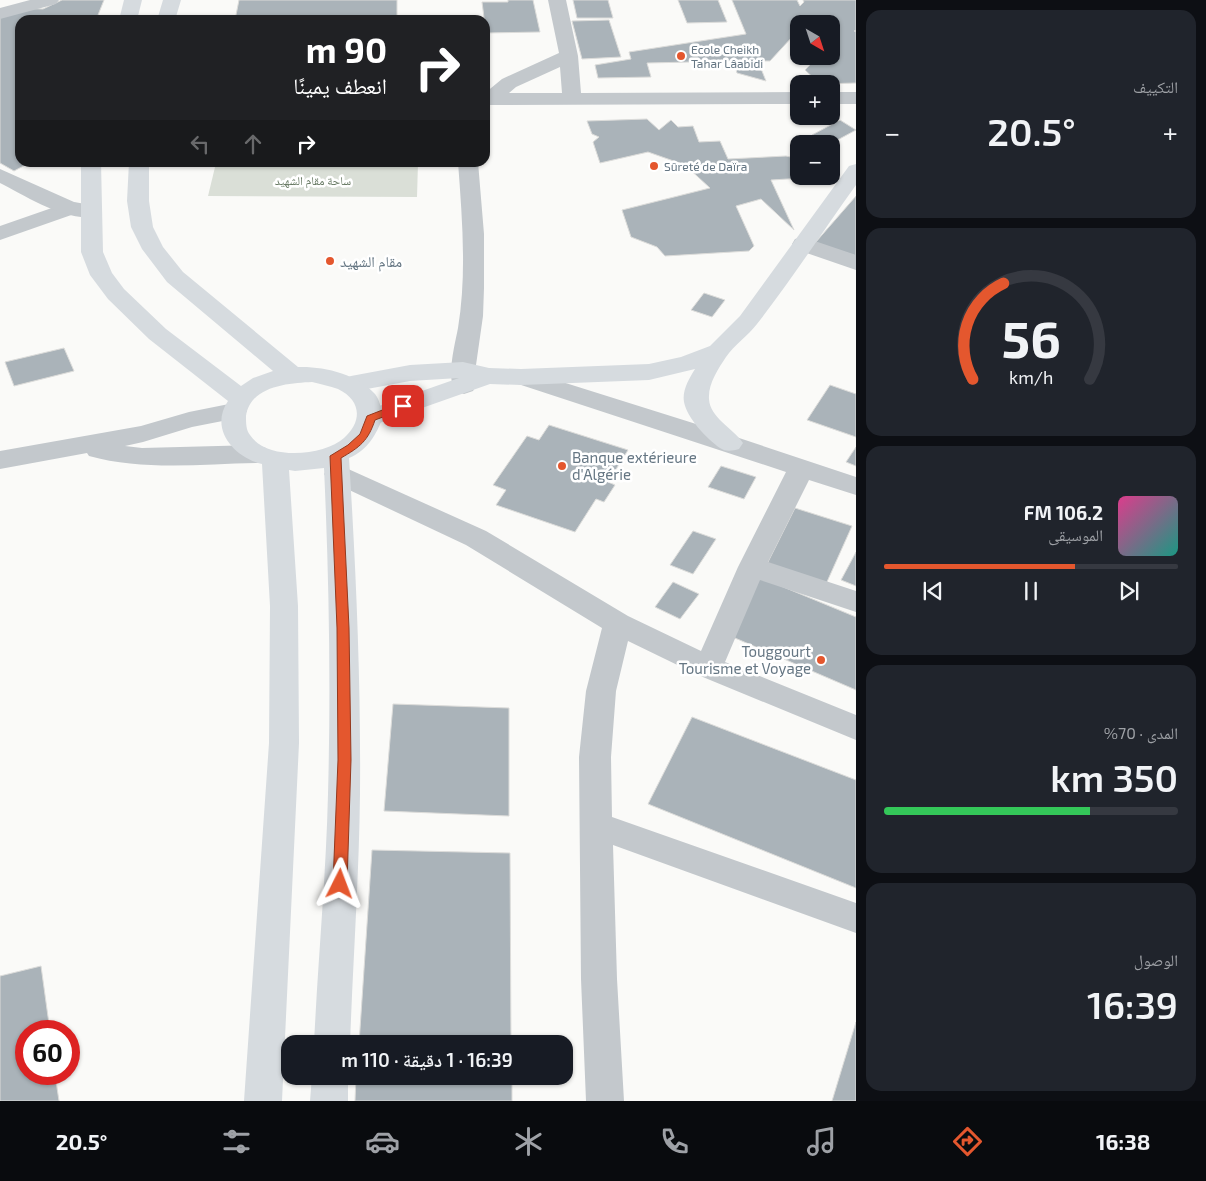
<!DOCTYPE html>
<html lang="ar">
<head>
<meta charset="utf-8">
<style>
	body { margin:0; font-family:"Exo 2","Noto Naskh Arabic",sans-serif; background:#20242c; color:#f1f3f6; direction:rtl; height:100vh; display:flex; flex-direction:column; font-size:19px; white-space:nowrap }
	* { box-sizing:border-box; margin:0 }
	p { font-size:16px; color:#9ea1a6 }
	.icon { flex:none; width:28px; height:28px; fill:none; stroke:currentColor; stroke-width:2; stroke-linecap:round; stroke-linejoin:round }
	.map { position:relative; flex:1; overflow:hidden; direction:ltr }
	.details { display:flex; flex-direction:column; gap:10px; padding:10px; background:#0d0f14; width:350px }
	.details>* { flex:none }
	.hud { position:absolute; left:15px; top:15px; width:475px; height:152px; border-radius:15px; box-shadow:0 1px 4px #0004; direction:rtl; background:#202124; color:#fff; overflow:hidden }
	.needle { width:32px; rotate:141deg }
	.tools { position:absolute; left:790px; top:15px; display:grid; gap:10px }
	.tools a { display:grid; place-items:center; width:50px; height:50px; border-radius:10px; background:#171b24; box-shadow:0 1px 4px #0004; font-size:25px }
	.speed { position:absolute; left:15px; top:1020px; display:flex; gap:10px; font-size:25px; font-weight:700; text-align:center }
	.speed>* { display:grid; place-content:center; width:65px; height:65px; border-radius:50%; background:#171b24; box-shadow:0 1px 4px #0004; line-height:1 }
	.speed .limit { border:8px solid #d22; background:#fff; color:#111 }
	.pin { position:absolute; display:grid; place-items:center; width:42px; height:42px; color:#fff; margin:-21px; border-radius:10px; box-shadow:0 2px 8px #0006 }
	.me { position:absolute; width:55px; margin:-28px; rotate:3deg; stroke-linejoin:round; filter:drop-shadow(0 0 4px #0008) }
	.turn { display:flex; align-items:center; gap:18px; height:105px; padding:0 20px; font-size:22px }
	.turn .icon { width:65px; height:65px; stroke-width:2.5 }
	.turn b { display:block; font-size:35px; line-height:42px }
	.lanes { display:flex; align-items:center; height:48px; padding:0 20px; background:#0003; justify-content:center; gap:25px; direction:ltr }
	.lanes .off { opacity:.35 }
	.big { font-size:38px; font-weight:600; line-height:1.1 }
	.details .tile { flex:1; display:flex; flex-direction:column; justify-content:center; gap:8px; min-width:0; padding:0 18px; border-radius:15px; background:#20242c }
	.details .dial { align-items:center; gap:0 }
	.dial svg { height:130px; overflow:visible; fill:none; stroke:#363941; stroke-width:7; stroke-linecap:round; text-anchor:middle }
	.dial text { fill:#f1f3f6; stroke:none }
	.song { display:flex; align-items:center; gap:15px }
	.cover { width:60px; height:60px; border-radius:8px; background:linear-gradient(135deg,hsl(330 70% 55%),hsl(170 70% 35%)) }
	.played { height:5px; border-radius:2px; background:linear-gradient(90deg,#e4572e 65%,#363941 65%) }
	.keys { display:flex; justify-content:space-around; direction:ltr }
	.heat { display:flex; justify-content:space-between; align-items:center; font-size:28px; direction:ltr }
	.charge { height:8px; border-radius:4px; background:linear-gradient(90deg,#34c759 70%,#363941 0) }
	.trip { position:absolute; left:281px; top:1035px; width:292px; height:50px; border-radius:15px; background:#171b24; box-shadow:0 1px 4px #0004; font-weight:600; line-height:50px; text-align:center; direction:rtl }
	.tab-bar { display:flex; height:80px; justify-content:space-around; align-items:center; background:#090b0e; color:#9ea1a6 }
	.tab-bar .icon { width:35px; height:35px }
	.tab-bar .current { color:#e4572e }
	.tab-bar b { font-size:22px; color:#f1f3f6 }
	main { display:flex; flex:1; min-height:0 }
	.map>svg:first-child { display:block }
</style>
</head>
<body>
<main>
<section class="details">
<div class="tile"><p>التكييف</p>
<div class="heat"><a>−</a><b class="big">20.5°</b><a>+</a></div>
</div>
<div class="tile dial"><svg viewBox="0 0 100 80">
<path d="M14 69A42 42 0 1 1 86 69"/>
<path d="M14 69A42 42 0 0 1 33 10" stroke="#e4572e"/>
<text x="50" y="56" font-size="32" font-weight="700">56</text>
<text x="50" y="72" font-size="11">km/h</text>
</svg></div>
<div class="tile">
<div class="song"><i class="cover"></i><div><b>106.2 FM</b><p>الموسيقى</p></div></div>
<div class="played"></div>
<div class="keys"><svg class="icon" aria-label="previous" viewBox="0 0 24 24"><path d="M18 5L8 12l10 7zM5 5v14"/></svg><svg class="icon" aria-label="pause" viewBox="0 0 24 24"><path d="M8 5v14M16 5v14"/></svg><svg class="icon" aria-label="next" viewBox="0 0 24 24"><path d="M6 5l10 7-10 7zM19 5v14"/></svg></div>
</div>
<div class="tile"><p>المدى · 70%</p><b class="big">350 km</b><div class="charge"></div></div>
<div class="tile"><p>الوصول</p><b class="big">16:39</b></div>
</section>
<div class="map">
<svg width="856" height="1101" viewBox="0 0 856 1101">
	<rect width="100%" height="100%" fill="#fafaf8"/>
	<!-- green -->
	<path fill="#dadfd7" d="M 216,163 L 418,163 L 417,197 L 208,196 Z"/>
	<!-- building -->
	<path fill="#aab3b9" stroke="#dcdcda" d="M 62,0 L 104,0 L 96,20 L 20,20 L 20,162 L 31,162 L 14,171 L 0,163 L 0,13 L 10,8 L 43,9 Z
		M 239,0 L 397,0 L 397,20 L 235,20 Z
		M 508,0 L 533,0 L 540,32 L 486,33 L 482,2 L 508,2 Z
		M 573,0 L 608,0 L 613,18 L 577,18 Z
		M 678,0 L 718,0 L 727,22 L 687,23 Z
		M 732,0 L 797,0 L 800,6 L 804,2 L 803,0 L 856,0 L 856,31 L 854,31 L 856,31 L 856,83 L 820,84 L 805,70 L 813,62 L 807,56 L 831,56 L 831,24 L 799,24 L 799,37 L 793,36 L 770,61 L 758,61 L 766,81 L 737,73 L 733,61 L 647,63 L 651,77 L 598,78 L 595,65 L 631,59 L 629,52 L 746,34 Z
		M 609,20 L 621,57 L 582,59 L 572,21 Z
		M 647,119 L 659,130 L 671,120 L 678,127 L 693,126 L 699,142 L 720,141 L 728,159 L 786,156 L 795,158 L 799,167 L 799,176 L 804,178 L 771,180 L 794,230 L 761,199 L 736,206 L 754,246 L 749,251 L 665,256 L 657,247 L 631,237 L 622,210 L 710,188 L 685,165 L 648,152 L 600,163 L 593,142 L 599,137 L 592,134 L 587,121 Z
		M 840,120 L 856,130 L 830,144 L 812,135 Z
		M 856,196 L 856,256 L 815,243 Z
		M 704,293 L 725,300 L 712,317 L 691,310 Z
		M 64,348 L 74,371 L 14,386 L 5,362 Z
		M 830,385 L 856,394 L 856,437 L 807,420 Z
		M 549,425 L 628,450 L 608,482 L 615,485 L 604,502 L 596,499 L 575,532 L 496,505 L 506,490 L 493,485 L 527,436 L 539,440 Z
		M 856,447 L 856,466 L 846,462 Z
		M 721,466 L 756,477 L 744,499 L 708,487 Z
		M 795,508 L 852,526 L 826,584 L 767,564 Z
		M 693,531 L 716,539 L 693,574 L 670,565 Z
		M 856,552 L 856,586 L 841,580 Z
		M 752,574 L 856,617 L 856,690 L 714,629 Z
		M 673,582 L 699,594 L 680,619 L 655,607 Z
		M 393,704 L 509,708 L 509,816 L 384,811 Z
		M 692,717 L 856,780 L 856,888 L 648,804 Z
		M 372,850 L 510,853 L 511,1044 L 359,1044 Z
		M 41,966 L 50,1031 L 26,1031 L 26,1074 L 55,1074 L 59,1101 L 0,1101 L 0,976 Z
		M 856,1022 L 856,1101 L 832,1101 Z
		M 356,1076 L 512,1076 L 512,1101 L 355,1101 Z"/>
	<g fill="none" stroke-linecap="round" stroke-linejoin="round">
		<!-- minor -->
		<path fill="#c3c8cc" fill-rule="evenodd" d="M 548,0 L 566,0 L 578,56 L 581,93 L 799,92 L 799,104 L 485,105 L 485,93 L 502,79 L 559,53 ZM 560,67 L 562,93 L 509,93 L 516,87 Z
			M 831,92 L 856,92 L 856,104 L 831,104 Z
			M 458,162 L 478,162 L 484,234 L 484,288 L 483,316 L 476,365 L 476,386 L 473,391 L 464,394 L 455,391 C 446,377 455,344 458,328 C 467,274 462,217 458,162 Z
			M 69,202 L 77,203 L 80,208 L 77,213 L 0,240 L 0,226 Z
			M 803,237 L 856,255 L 856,270 L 795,249 L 792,244 L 795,239 Z
			M 521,369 L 712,429 L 856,477 L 856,495 L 809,480 L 768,562 L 856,591 L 856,612 L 760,580 L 725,662 L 856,715 L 856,740 L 698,675 L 628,641 L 616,691 L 611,757 L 612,817 L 856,903 L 856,933 L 613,845 L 617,979 L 624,1101 L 586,1101 L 581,979 L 579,757 L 586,691 L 602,628 L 466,545 L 328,480 L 324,474 L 328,468 L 337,465 L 346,468 L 486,531 L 628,616 L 701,651 L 738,567 L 786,472 L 512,382 L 509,377 L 512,372 Z"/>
		<!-- tertiary -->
		<path fill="#c3c8cc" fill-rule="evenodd" d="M 30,0 L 59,0 L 56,4 L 0,19 L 0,8 Z
			M 0,169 L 74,202 L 97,206 L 100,211 L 97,216 C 67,223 26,196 0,183 Z
			M 234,403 L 243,405 L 247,411 L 243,417 L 192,427 L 143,442 L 125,446 L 142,448 L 257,445 L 266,448 L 270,454 L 266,460 L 257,463 C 201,464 143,471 89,456 L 87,453 L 0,469 L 0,451 L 141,426 L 189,412 Z"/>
		<!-- secondary -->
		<path fill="#d6dbdf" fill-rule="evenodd" d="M 856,164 L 856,185 C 823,231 792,279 757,324 C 748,336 734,345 726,357 C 718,369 708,384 709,399 C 710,418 733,428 743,443 L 739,449 C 732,451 726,452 720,448 C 707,439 687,418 684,402 C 682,390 689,379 695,369 L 649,380 L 521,385 L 490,384 L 371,426 L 362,424 L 358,418 L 362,412 L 459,378 L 410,381 L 351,392 L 342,389 L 339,384 L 342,379 L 351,376 L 410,365 L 463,362 L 489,368 L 521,369 L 649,364 L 681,357 L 710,346 L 740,316 L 849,166 Z"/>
		<!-- primary -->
		<path fill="#d6dbdf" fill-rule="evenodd" d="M 124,0 L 142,0 L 137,20 L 119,20 Z
			M 163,0 L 181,0 L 175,20 L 157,20 Z
			M 81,162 L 101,162 L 103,252 L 112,273 L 124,289 L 166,329 L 241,386 L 253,378 L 273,371 L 167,282 L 142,249 L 131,227 L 127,201 L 129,162 L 149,162 L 149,201 L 153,227 L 163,247 L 183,272 L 298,367 C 323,366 358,374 375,394 C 380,400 381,409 383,417 C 376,435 368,450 349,458 C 356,570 361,682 360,794 C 359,878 353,961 350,1044 L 314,1044 C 318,960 326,877 328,794 C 331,685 329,577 324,468 L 295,471 L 289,470 L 298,606 L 299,743 L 282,1101 L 244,1101 L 269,743 L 270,606 L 262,464 C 234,457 209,429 228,401 L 149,339 L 108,299 L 90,275 L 81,252 ZM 312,382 C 320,384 330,386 338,389 C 361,400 363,421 344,438 C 324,456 267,461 250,435 C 246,430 246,423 246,416 C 250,386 289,383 312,382 Z
			M 312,1076 L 348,1076 L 348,1101 L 310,1101 Z"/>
	</g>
	<!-- route -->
	<path fill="#e4572e" stroke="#94391e" d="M 403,402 L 407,403 L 409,406 L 407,408 L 375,420 C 368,441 360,447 341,458 L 349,628 L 351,760 L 347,884 L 345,888 L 340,890 L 335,888 L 333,884 L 338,760 L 337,628 L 330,456 L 348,445 L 360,434 L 367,416 Z"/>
	<!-- markers -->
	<g fill="#e4572e" stroke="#fff" stroke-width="2">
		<circle cx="681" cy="56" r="5"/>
		<circle cx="654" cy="166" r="5"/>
		<circle cx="330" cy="261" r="5"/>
		<circle cx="562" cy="466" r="5"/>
		<circle cx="821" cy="660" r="5"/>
	</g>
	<g text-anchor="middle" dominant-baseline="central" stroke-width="5" stroke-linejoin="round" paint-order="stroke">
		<!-- far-poi labels -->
		<g font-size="12" fill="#657683" stroke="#fff" text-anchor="start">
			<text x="691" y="49">Ecole Cheikh<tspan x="691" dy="14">Tahar Lâabidi</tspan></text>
			<text x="664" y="166">Sûreté de Daïra</text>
		</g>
		<!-- far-park labels -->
		<g font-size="12" fill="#687a64" stroke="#fff">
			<text x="313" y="180">ساحة مقام الشهيد</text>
		</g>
		<!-- poi labels -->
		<g font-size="15" fill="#657683" stroke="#fff" text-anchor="start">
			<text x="340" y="261">مقام الشهيد</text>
			<text x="572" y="457">Banque extérieure<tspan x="572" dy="17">d'Algérie</tspan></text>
			<text x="811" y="651" text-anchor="end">Touggourt<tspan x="811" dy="17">Tourisme et Voyage</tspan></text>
		</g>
	</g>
</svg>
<div class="tools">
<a><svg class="needle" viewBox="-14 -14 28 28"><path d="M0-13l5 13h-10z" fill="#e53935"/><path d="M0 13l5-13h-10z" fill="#9ea1a6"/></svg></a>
<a>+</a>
<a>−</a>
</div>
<div class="speed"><div class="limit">60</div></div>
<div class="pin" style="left:403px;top:406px;background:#d93025"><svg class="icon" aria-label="arrive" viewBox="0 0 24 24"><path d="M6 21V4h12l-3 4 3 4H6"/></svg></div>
<svg class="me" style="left:340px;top:884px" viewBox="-20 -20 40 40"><path d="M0-17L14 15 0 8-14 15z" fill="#e4572e" stroke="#fff" stroke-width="4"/></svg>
<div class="trip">16:39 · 1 دقيقة · 110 m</div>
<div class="hud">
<div class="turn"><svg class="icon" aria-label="right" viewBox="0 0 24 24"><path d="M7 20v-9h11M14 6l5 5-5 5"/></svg><div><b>90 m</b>انعطف يمينًا</div></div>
<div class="lanes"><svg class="icon off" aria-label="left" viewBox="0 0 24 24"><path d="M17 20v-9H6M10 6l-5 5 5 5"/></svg><svg class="icon off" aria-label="ahead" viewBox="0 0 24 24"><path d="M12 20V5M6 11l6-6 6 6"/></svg><svg class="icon" aria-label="right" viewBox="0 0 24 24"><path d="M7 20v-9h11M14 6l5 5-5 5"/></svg></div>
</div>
</div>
</main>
<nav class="tab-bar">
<b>16:38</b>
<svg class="icon current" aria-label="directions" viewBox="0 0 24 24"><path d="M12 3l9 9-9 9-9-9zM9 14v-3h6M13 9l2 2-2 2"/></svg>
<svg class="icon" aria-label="music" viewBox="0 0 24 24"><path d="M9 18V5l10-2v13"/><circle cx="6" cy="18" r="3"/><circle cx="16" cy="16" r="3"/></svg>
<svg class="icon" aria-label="phone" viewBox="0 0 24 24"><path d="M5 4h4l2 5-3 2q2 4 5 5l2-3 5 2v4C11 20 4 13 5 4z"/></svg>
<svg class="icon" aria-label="climate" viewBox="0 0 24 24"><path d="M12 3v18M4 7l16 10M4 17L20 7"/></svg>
<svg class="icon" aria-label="car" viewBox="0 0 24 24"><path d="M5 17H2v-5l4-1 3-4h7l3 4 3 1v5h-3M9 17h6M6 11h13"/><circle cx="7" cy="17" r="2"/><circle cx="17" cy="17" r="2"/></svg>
<svg class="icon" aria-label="filters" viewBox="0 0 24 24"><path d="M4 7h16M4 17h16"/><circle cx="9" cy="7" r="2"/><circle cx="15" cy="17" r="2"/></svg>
<b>20.5°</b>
</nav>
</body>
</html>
